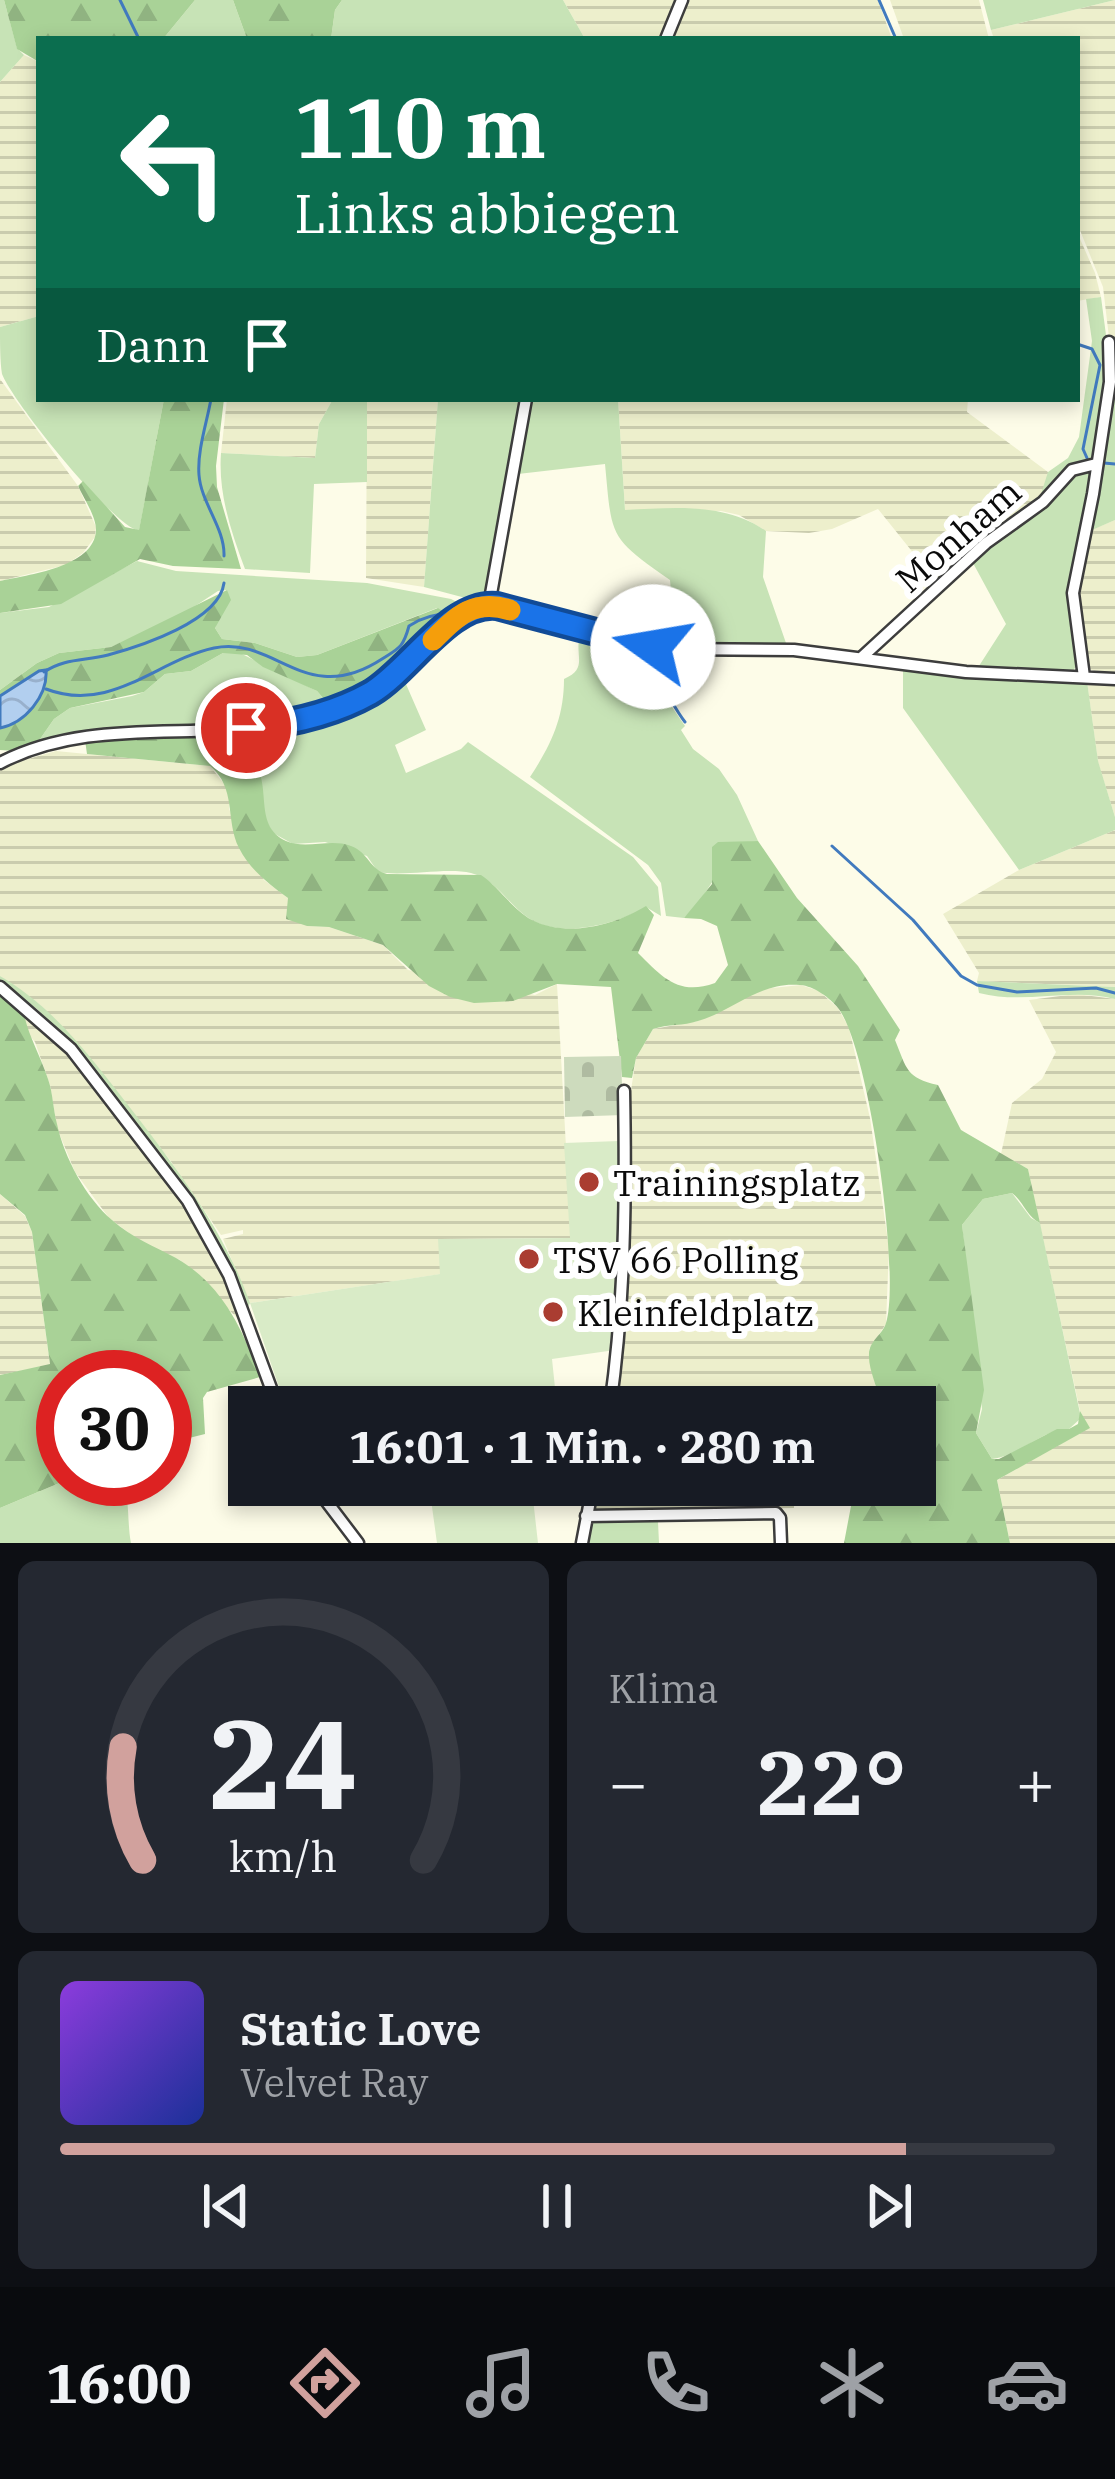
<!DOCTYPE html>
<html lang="de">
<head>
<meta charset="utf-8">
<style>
	body { margin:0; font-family:"IBM Plex Serif",serif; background:#242831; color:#f1f3f6; height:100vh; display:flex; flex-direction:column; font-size:45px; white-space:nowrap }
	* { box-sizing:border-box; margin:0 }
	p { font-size:39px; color:#9ea1a6 }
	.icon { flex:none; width:66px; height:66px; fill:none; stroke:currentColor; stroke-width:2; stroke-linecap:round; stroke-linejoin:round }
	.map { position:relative; height:1543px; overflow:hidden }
	.sheet { display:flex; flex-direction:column; gap:18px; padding:18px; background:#0d0f14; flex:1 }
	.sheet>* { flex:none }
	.banner { position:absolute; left:36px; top:36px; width:1044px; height:366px; border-radius:0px; box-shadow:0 6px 18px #0003; background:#0b6e4f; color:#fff; overflow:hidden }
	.speed { position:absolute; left:36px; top:1350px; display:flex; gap:24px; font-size:60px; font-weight:700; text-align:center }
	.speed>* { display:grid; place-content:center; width:156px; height:156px; border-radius:50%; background:#171b24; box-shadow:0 6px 18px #0003; line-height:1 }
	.speed .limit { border:18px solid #d22; background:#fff; color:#111 }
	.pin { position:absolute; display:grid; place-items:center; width:102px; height:102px; color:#fff; margin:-51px; border:6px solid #fff; border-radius:50%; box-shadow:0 3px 12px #0007 }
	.me { position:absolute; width:132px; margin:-66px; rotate:283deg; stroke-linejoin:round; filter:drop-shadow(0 0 9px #0008) }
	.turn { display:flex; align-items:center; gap:42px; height:252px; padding:0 60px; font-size:54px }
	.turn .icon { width:156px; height:156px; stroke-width:2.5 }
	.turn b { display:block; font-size:84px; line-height:102px }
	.then { display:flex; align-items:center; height:114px; padding:0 60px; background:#0003; gap:24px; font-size:45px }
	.big { font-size:90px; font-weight:700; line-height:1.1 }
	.sheet .widget { flex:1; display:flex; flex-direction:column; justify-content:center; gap:18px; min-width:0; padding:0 42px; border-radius:18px; background:#242831 }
	.sheet .dial { align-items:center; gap:0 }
	.dial svg { height:312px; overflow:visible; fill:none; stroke:#363941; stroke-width:7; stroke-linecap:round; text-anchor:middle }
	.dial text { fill:#f1f3f6; stroke:none }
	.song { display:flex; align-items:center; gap:36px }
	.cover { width:144px; height:144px; border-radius:18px; background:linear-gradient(135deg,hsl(270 70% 55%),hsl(230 70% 35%)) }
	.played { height:12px; border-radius:6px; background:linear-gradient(90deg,#d1a19d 85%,#363941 85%) }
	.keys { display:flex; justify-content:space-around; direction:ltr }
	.heat { display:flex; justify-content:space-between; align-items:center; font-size:66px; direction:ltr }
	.sheet .tiles { flex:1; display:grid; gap:18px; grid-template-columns:1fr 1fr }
	.widget:last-child { grid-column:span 2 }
	.trip { position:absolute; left:228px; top:1386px; width:708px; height:120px; border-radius:0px; background:#171b24; box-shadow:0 6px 18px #0003; font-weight:700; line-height:120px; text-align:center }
	.dock { display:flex; height:192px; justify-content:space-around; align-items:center; background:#090b0e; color:#9ea1a6 }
	.dock .icon { width:84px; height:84px }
	.dock .selected { color:#d1a19d }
	.dock b { font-size:54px; color:#f1f3f6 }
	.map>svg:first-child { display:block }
</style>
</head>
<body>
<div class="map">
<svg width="1115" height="1543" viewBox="0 0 1115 1543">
	<defs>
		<pattern id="farmland-rules" width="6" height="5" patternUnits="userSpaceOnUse" patternTransform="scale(3)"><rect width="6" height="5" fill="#edefcc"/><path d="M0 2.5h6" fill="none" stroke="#caccae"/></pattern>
		<pattern id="forest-firs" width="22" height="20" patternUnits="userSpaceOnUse" patternTransform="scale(3)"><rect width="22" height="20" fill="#a9d297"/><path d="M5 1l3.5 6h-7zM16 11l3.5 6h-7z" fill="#90b381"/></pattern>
		<pattern id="cemetery-stones" width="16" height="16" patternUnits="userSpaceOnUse" patternTransform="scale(3)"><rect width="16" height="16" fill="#cddbbd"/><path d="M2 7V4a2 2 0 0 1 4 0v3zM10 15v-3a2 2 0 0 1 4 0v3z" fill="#afbba1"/></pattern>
		<pattern id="water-waves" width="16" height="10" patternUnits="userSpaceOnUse" patternTransform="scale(3)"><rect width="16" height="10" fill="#b2cfef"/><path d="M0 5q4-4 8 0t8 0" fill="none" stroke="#98b0cc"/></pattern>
	</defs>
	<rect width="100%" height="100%" fill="#fdfce8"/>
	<!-- farmland -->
	<path fill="url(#farmland-rules)" d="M 563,0 L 678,0 L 662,39 L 585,39 Z
		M 687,0 L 878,0 L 892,39 L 670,39 Z
		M 890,0 L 979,0 L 989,39 L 904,39 Z
		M 1115,0 L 1115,369 L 1113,371 L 1103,287 L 1077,223 L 1077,39 L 994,39 L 991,30 Z
		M 24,55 L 39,62 L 39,316 L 0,327 L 0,82 Z
		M 1077,232 L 1095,273 L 1101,297 L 1077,301 Z
		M 0,379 L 78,486 L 96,527 L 95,537 L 83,553 L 66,565 L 0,581 Z
		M 227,399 L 333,399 L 319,424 L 315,458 L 221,453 Z
		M 367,399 L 438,399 L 424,587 L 366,578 Z
		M 618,399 L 968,399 L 967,412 L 1048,472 L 1047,485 L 1040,497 L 939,585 L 878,509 L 832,529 L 809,533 L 766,531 L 739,515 L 721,511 L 625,510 Z
		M 1115,520 L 1115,674 L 1091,670 L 1087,664 L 1075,607 L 1089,531 Z
		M 1087,681 L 1115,682 L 1115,817 L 1098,762 Z
		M 56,751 L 210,766 L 229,790 L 229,809 L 264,880 L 288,898 L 307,926 L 329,927 L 383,945 L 408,970 L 535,995 L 557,984 L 571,1238 L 439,1239 L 441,1274 L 250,1303 L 223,1239 L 243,1234 L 243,1230 L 221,1235 L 170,1160 L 83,1049 L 39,1004 L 0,976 L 0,767 Z
		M 1115,830 L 1115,987 L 977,981 L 979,973 L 943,914 L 1019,870 Z
		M 801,985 L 819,991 L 838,1008 L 849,1028 L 870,1118 L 889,1248 L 886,1324 L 869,1349 L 879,1407 L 613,1407 L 629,1103 L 636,1058 L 653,1029 L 698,1021 L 761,989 Z
		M 1076,994 L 1115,999 L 1115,1543 L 1010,1543 L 997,1480 L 1089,1428 L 1080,1411 L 1028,1169 L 1001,1154 L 1012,1103 L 1042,1079 L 1056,1052 L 1029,1000 Z
		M 23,1009 L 65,1049 L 177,1196 L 219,1266 L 239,1320 L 180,1260 L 145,1245 L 109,1218 L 75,1172 L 57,1128 L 50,1085 L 35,1042 L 26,1031 Z
		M 0,1194 L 25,1216 L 32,1232 L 50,1365 L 0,1375 Z
		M 598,1485 L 802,1485 L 794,1486 L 794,1508 L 604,1511 L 595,1510 L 594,1504 Z"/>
	<!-- grass -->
	<path fill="#c7e3b6" d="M 0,0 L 4,0 L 17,48 L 24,55 L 0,82 Z
		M 195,0 L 233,0 L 247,39 L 163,39 Z
		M 342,0 L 563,0 L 585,39 L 331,39 L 335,10 Z
		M 983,0 L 1115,0 L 991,30 Z
		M 1101,297 L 1109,358 L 1115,369 L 1115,520 L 1083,534 L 1074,573 L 1079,661 L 1073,671 L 1065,672 L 977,669 L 1006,624 L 973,563 L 1040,497 L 1048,472 L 1068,458 L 1079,437 L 1092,341 L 1086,299 Z
		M 39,316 L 39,399 L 164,399 L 139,531 C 112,525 14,404 2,374 C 0,362 0,341 0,327 Z
		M 333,399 L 367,399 L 367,482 L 314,484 L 310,573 L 245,569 C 231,532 218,493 221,453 L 315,458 L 319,424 Z
		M 438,399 L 523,399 L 487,595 L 477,601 L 424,587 Z
		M 531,399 L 618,399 L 625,510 C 673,508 724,502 766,531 L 763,577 L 786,643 L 676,645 L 670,580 C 608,537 612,537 605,464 L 518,474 Z
		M 137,561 L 176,571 L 367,583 L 451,599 L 457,602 L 459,610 L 451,617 L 437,608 L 317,655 L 297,657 L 255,643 L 222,639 L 215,628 L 227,590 L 218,591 L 177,618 L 111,647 L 59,653 L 37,663 L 0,690 L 0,613 L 49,607 Z
		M 579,639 L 614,649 L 642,663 L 685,726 L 681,730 L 693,749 L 719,769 L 737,795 L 758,841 L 738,843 L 695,908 L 684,918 L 666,916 L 661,883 L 648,865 L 530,777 C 551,745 564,718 564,679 C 587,669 576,658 579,639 Z
		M 236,651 L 317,691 L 330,706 C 252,743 128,717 38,742 L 54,719 L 70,708 L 132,696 L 144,692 L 165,674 L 191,671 L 223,653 Z
		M 903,669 L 976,677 L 1087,681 L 1098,761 L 1115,817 L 1115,830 L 1019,870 L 903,708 Z
		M 402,675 L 426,730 L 395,745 L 406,773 L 461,749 L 468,742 L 633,857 L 658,887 L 661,916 L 646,907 C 617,924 561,939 530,919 C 509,906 497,880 471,873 C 446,867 405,877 378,872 L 367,856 L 325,842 L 293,844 L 273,833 L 264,816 L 256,766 L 221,733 L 285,728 L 327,717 Z
		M 0,976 C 57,1009 95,1063 135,1114 C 181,1174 224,1231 250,1303 L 247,1309 L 222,1251 L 78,1052 L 37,1009 L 0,982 Z
		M 977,981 L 1115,987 L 1115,999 C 1070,987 1025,1005 979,993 Z
		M 1012,1193 L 1031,1218 L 1040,1223 L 1081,1418 L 1069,1429 C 1042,1429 1020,1456 992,1459 L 976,1433 L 982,1409 L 962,1225 L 983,1199 Z
		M 69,1479 L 122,1479 C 130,1495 127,1524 131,1543 L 0,1543 L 0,1508 Z
		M 601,1521 L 658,1522 L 659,1543 L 588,1543 L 592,1523 Z"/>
	<!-- forest -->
	<path fill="url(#forest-firs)" d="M 4,0 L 195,0 L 163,39 L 39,39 L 39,62 L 17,49 Z
		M 233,0 L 342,0 L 335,10 L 331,39 L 247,39 Z
		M 164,399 L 224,399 L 216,466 L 217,487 L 241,569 L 173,566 L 140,559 L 61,604 L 0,613 L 0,581 C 27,575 95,567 96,530 C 96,516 84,499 78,486 L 83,481 L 125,527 L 139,530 Z
		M 227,590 L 231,600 L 215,628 L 222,639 L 255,643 L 297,657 L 317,655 L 438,608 L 451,617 L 393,673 L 330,706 L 317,691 L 263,667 L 247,655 L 223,653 L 191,671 L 165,674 L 144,692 L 70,708 L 54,719 L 38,742 L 16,751 L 0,750 L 0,690 L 37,663 L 59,653 L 111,647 Z
		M 221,733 C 233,741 248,753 256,765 C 271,790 254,826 286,841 C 306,850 330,838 351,846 C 368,852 370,870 387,874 L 481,875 C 499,887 513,910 532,920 C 567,938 615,925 646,906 L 654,915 L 638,953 C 663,978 679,996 715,983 L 728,965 L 717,926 L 701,919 L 684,918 L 712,884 L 712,847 L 718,842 L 758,841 L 797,898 L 858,966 L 900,1030 L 895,1040 C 907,1069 906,1078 938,1085 L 961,1130 L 1028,1169 L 1040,1223 C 1026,1216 1024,1202 1012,1193 L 983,1199 L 962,1225 L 984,1390 L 976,1433 L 992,1459 L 999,1459 L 1057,1429 L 1069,1429 L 1078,1424 L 1080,1411 L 1090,1428 L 997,1480 L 1010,1543 L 844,1543 L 855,1485 L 915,1485 L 915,1407 L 879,1407 C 880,1388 868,1372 869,1354 C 869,1341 883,1334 886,1323 C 901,1275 869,1047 838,1008 C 830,998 814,986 800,985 C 760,981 733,1011 698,1021 C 683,1026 668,1024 653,1029 L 636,1058 L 632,1078 L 622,1077 L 611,987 L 557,984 L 513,1001 L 474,1003 L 450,997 L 429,986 L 383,945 L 329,927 L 307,926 L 286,919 L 288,898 C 269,884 250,870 239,848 C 225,820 237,788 210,766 L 87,754 L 85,740 Z
		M 0,993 L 23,1009 C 27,1034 40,1054 48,1079 C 53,1093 53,1109 57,1124 C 64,1157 86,1198 112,1220 C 132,1238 154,1246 176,1258 C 223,1285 243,1330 260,1377 L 207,1392 L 203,1398 L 205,1434 L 165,1444 L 165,1377 L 63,1377 L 63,1479 L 69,1479 L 0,1508 L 0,1375 L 50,1364 L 32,1232 L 25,1215 L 0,1194 Z"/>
	<!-- cemetery -->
	<path fill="url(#cemetery-stones)" d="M 621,1056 L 623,1115 L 565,1117 L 564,1057 Z"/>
	<!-- pitch -->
	<path fill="#d9ebc7" d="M 619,1141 L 615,1350 L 552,1359 L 557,1407 L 286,1407 L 250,1303 L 440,1274 L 438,1239 L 570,1238 L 564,1143 Z
		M 429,1485 L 561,1485 L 532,1490 L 538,1543 L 437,1543 Z"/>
	<!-- water -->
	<path fill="url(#water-waves)" stroke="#417abe" stroke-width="3" d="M 46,670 C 48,696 25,723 0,728 L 0,696 L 39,671 Z"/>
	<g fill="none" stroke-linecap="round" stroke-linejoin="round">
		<!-- stream -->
		<path stroke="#417abe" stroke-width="3" d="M 120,0 L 139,39
			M 879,0 L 896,39
			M 1077,344 L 1092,349 L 1100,365 L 1083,449 L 1087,458
			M 211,399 C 207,422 197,451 199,475 C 201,503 225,528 224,556
			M 1104,463 L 1115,464
			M 472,615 C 512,620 614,635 643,661 C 660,676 671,704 685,722
			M 44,672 C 65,658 84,661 108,655 C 141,646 219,621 224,583
			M 46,689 C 111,714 157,660 214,648 C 275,635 305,709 382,659 C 399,648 403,648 409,626 C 424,616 439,613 456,614
			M 832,846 L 913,920 L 961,976 L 977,985 L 1017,992 L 1096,988 L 1115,993"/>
		<!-- street casing -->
		<g stroke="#3d3d3d" stroke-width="15">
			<path id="street" d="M 666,39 L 682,0
				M 489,605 L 526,399
				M 861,658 L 986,543 L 1043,502 L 1072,470 L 1096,464
				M 1084,677 L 1073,593 L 1093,494 L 1110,382 L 1109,342
				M 0,763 C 102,710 220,749 326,713 C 358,702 386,684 412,661 C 434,641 452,611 483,605 L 667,649 L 794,650 L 966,672 L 1115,679
				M 0,987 L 71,1049 L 188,1201 L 229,1275 L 278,1407
				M 610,1407 C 625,1302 626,1196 624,1091
				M 314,1485 L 358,1543
				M 586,1516 L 776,1513 L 780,1518 L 781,1543
				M 582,1543 L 593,1485"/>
		</g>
		<!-- street -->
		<use href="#street" stroke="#fff" stroke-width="10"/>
	</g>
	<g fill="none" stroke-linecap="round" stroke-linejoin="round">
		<!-- route casing -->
		<g stroke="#114b97" stroke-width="30">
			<path id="route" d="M 246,728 C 290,724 332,715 371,693 C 411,669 450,601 497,606 L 653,647"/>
		</g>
		<!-- route -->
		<use href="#route" stroke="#1a73e8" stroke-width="21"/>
		<!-- slow -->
		<path stroke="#f59e0b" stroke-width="21" d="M 433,640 C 458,615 474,599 510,610"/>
	</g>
	<!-- markers -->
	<g fill="#aa3d31" stroke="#fff" stroke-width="4.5">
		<circle cx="589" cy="1182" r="12"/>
		<circle cx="529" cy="1259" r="12"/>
		<circle cx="553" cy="1312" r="12"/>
	</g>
	<g text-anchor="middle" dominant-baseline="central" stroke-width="12" stroke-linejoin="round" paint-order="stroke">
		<!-- street labels -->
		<g font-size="36" fill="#0a0a0a" stroke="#fff">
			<text transform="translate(958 535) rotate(-41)">Monham</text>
		</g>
		<!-- poi labels -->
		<g font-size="36" fill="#0a0a0a" stroke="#fff" text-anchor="start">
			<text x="613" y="1182">Trainingsplatz</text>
			<text x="553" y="1259">TSV 66 Polling</text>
			<text x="577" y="1312">Kleinfeldplatz</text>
		</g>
	</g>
</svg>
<div class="speed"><div class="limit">30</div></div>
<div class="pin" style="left:246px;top:728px;background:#d93025"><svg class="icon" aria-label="arrive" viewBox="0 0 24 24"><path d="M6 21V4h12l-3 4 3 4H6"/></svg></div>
<svg class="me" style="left:653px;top:647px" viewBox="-20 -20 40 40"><circle r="19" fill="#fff"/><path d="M0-13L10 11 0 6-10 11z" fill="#1a73e8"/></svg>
<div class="trip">16:01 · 1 Min. · 280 m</div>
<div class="banner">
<div class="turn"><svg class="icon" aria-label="left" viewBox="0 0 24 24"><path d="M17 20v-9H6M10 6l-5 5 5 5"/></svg><div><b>110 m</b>Links abbiegen</div></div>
<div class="then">Dann<svg class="icon" aria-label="arrive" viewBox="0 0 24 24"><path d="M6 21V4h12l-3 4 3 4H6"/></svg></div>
</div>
</div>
<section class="sheet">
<div class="tiles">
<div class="widget dial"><svg viewBox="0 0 100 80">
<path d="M14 69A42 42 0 1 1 86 69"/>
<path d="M14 69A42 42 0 0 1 9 40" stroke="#d1a19d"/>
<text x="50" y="56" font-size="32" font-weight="700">24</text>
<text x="50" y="72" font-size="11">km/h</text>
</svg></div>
<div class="widget"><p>Klima</p>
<div class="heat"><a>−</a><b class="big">22°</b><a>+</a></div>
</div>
<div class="widget">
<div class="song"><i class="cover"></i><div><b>Static Love</b><p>Velvet Ray</p></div></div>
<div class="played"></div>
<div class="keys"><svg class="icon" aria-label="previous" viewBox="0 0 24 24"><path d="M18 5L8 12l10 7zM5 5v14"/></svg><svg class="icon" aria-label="pause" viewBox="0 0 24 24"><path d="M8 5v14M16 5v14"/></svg><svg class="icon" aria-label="next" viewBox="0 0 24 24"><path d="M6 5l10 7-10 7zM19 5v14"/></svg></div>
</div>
</div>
</section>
<nav class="dock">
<b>16:00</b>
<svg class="icon selected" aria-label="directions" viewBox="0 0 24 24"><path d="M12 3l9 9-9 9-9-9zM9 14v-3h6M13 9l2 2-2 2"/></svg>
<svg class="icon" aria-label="music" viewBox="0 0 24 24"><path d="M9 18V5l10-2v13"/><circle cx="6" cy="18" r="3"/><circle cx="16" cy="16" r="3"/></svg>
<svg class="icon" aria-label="phone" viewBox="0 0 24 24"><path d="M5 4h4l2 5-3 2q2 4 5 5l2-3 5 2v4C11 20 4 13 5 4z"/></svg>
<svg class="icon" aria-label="climate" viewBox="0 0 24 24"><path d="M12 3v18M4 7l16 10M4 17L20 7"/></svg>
<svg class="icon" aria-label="car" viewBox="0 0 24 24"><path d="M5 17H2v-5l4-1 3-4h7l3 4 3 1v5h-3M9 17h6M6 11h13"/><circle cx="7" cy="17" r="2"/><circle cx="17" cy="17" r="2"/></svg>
</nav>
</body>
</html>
